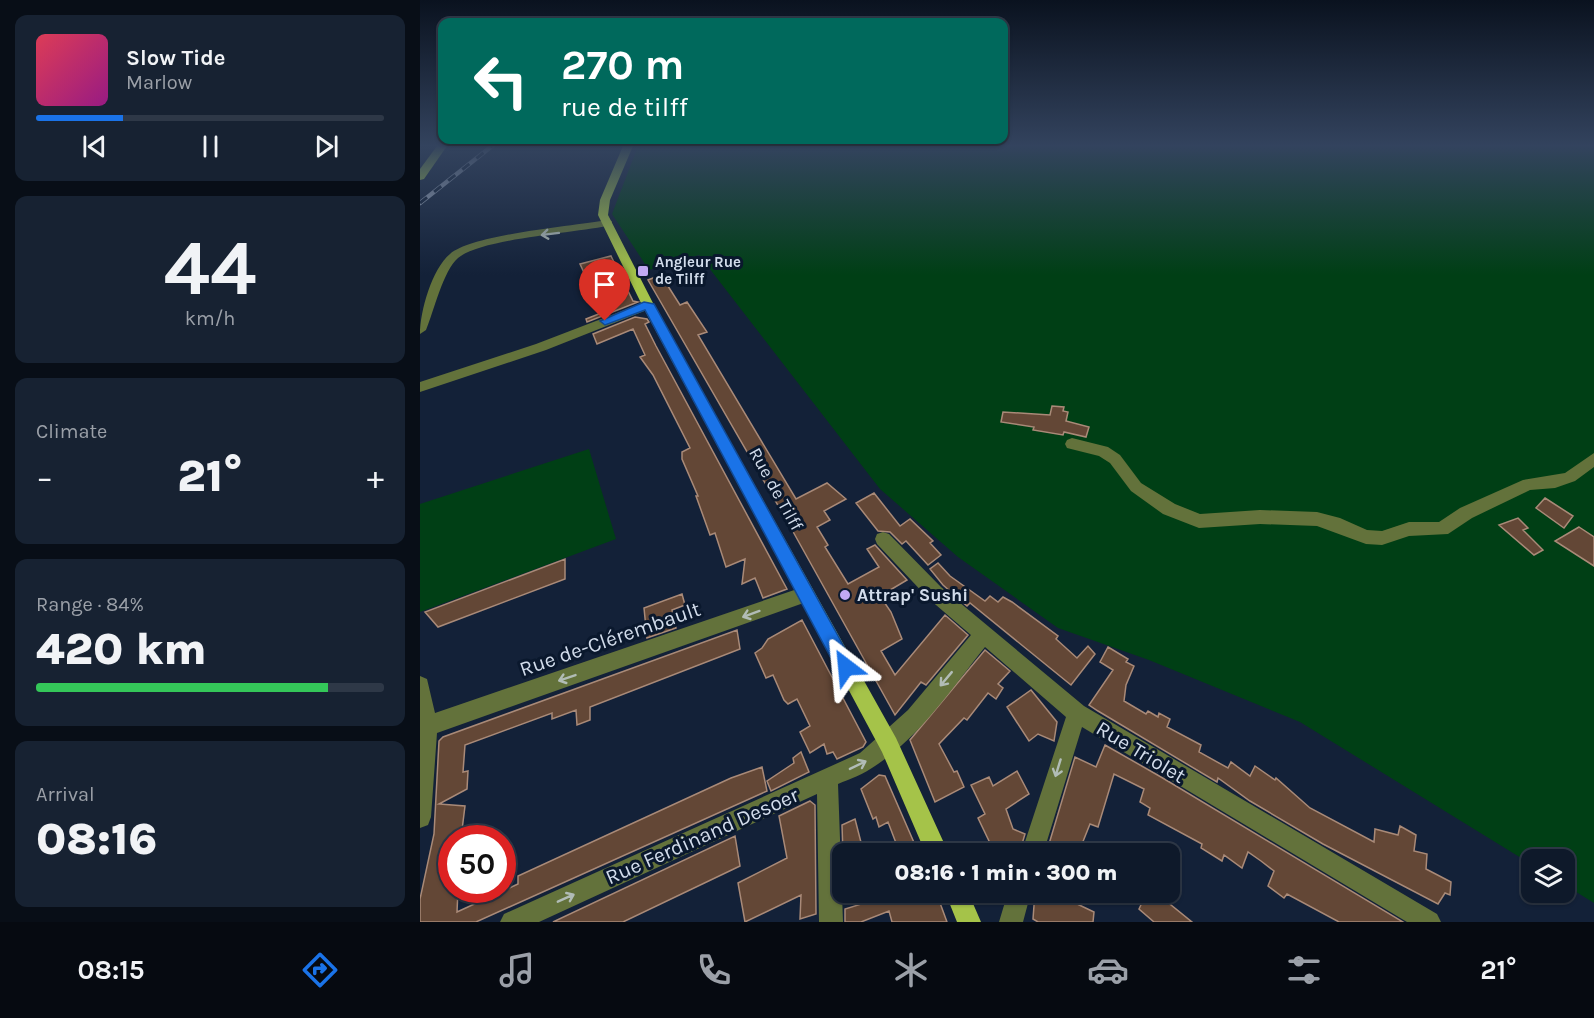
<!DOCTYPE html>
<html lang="en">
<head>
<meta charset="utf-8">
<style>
	body { margin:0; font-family:Karla,sans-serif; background:#172232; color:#f1f3f6; height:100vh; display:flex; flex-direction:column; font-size:22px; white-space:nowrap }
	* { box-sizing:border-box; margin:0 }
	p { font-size:20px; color:#9ba0a8 }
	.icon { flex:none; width:33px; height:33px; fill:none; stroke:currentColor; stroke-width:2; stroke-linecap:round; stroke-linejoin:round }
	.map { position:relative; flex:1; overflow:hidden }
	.side { display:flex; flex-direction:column; gap:15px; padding:15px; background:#080e17; width:420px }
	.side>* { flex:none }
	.guide { position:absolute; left:18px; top:18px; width:570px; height:126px; border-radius:12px; box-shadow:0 2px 4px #0004,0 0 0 2px #2e3847; background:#00695c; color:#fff; overflow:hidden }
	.fabs { position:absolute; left:1101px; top:849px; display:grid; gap:12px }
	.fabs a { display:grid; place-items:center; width:54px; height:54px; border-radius:12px; background:#0e192a; box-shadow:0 2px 4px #0004,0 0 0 2px #2e3847; font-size:30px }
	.speed { position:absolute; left:18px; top:825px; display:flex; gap:12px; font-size:30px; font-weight:700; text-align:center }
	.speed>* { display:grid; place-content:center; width:78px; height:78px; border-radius:50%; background:#0e192a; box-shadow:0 2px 4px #0004,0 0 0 2px #2e3847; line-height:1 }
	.speed .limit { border:9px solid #d22; background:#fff; color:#111 }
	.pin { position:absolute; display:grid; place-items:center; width:51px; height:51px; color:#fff; margin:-62px -26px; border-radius:50% 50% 50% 0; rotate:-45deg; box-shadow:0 0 6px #0007 }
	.pin .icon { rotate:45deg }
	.me { position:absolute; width:66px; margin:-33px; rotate:331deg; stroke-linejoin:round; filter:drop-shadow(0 0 4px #0008) }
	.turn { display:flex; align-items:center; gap:21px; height:126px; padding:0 24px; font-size:27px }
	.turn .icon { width:78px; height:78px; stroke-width:2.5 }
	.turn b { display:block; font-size:42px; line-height:51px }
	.big { font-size:45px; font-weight:800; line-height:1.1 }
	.side .tile { flex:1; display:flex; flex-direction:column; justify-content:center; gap:9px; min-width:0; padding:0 21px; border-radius:12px; background:#172232 }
	.side .dial { align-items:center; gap:0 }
	.dial b { font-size:78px; line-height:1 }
	.song { display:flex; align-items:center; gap:18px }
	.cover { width:72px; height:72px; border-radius:9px; background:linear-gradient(135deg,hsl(350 70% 55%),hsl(310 70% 35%)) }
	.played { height:6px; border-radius:3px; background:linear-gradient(90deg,#1a73e8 25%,#2e3847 25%) }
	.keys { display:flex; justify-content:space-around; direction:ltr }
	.heat { display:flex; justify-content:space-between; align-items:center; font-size:33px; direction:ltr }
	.charge { height:9px; border-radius:4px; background:linear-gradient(90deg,#34c759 84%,#2e3847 0) }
	.trip { position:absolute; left:412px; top:843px; width:348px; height:60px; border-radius:12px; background:#0e192a; box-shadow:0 2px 4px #0004,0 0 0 2px #2e3847; font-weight:800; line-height:60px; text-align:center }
	.tab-bar { display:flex; height:96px; justify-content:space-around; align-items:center; background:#060a11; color:#9ba0a8 }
	.tab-bar .icon { width:42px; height:42px }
	.tab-bar .current { color:#1a73e8 }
	.tab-bar b { font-size:27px; color:#f1f3f6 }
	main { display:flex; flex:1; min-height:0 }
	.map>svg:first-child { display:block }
</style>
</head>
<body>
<main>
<section class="side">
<div class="tile">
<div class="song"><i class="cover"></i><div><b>Slow Tide</b><p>Marlow</p></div></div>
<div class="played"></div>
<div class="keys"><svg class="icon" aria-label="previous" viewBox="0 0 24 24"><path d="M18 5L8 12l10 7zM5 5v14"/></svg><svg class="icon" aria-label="pause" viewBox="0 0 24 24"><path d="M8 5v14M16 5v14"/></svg><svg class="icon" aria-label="next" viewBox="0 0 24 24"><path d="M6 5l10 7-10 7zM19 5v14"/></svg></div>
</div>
<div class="tile dial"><b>44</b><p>km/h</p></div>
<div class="tile"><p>Climate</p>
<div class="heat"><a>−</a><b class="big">21°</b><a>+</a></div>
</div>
<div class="tile"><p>Range · 84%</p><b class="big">420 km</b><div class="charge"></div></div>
<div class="tile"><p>Arrival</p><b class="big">08:16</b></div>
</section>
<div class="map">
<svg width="1174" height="922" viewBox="0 0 1174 922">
	<rect width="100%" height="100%" fill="#132138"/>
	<!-- green -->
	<path fill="#003f15" d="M 218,146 L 1174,146 L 1174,903 L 1145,885 L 1144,860 L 1112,860 L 1111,864 L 880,722 L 729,660 L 638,628 L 538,557 L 460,489 L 279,255 L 229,270 L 192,214 Z
		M 169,449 L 196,539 L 0,612 L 0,504 Z"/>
	<!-- building -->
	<path fill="#634736" stroke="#a98a78" stroke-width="1.5" d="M 191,256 L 213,301 L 218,302 L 167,322 L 166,319 L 194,308 L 178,275 L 167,279 L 160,264 Z
		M 241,275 L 260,305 L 267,302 L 287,332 L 278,335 L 376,499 L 407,483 L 426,499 L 404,511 L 410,520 L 397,527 L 408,545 L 405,547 L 428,584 L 459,567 L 447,549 L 455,545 L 487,580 L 460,596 L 471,612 L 482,639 L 461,651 L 475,675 L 525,615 L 548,635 L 506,685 L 501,682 L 475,715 L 371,528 L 228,280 Z
		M 215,317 L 227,319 L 229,322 L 225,324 L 236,346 L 367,589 L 343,598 L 335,578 L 322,584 L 325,559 L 306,567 L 295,533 L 290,535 L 276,496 L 278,496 L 262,459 L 262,452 L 270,448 L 233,375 L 220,357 L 225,355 L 213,329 L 177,344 L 173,334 Z
		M 632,406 L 644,407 L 643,411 L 648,412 L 646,421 L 669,427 L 666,437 L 644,432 L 643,435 L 613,430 L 614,427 L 581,422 L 583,412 L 630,415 Z
		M 454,493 L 480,526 L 490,519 L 513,541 L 510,543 L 521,555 L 508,565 L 486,541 L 482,544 L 470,532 L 458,531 L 436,503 Z
		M 1125,498 L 1153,516 L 1144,528 L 1116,508 Z
		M 1098,518 L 1108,528 L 1103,530 L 1123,550 L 1114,555 L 1079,525 Z
		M 1159,527 L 1174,537 L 1174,566 L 1135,541 Z
		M 145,559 L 145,579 L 18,627 L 5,612 Z
		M 518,563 L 530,576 L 565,601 L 570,596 L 578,602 L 583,597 L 592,602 L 638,636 L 636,639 L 657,658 L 668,646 L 675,654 L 651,685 L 550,603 L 547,606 L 523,585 L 510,569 Z
		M 262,594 L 265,605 L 252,610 L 256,628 L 227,638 L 224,608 Z
		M 382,620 L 446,742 L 443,747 L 417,759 L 413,752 L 407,754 L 404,744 L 390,753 L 380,732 L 390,726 L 377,699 L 368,704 L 364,700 L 353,675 L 346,678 L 335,653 L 342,648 L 348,639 Z
		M 317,630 L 320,649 L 170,707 L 170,720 L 157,725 L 156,710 L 132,719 L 132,713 L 45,745 L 43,772 L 48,771 L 47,789 L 19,804 L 45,806 L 41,838 L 32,838 L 32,890 L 38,890 L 37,912 L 98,884 L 98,876 L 311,778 L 342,767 L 347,791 L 56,922 L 0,922 L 0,899 L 14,834 L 19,741 L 23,737 Z
		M 688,647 L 708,659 L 706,662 L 714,666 L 706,685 L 704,701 L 726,714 L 728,711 L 738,717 L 739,713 L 750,719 L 747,727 L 781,745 L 779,752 L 808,768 L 811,762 L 830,776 L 835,766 L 855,780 L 856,778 L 890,808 L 954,842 L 955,829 L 978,835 L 980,826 L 996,835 L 994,851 L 1007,854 L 1006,869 L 1031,882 L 1030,895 L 1025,893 L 1018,904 L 903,844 L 830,801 L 798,778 L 797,782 L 678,711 L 669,705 L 693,670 L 680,662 Z
		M 565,650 L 590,671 L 578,684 L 583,688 L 576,699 L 568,693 L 547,720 L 544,718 L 519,744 L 534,772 L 537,771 L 544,787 L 515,802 L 490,740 Z
		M 611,690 L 637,722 L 634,741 L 618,734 L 609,741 L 587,707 Z
		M 685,745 L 741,777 L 983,922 L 919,922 L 867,894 L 864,898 L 848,886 L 854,871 L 841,861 L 828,852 L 822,868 L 804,855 L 802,861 L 781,848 L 782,844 L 728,815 L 730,808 L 720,802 L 724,789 L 694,774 L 678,827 L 670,824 L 658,854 L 626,854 L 655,757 L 676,767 Z
		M 381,752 L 389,772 L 351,791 L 347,781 L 374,763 L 373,758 Z
		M 597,771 L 609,794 L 586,809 L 593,829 L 605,834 L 599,854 L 551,854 L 569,841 L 558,818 L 565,814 L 551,785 L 569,777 L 573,786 Z
		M 459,775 L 465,776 L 499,854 L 461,854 L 476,843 L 468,822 L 459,827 L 456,817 L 453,819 L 441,789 Z
		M 390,801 L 395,805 L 396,914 L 380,919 L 381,895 L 325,922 L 318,883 L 367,858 L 359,816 Z
		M 435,819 L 444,854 L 423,854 L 422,825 Z
		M 315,836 L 320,866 L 203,922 L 133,922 Z
		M 450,892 L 516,892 L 527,922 L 472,922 L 469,911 L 441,922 L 425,922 L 425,909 L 448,902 Z
		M 551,892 L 585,892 L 569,904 L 555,902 Z
		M 615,892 L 656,892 L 653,902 L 674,912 L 673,922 L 618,922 L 613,919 Z
		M 727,892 L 735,892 L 772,922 L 734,922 L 719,909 Z"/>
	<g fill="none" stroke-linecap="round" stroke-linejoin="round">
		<!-- minor -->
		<path fill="#63723b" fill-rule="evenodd" d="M 188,220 L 192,221 L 192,225 C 157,233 62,238 38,258 C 23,271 14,311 6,330 L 0,334 C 0,311 12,269 30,254 C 53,234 154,226 188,220 Z
			M 228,301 L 234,305 L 232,308 L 126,350 L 0,392 L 0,382 L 116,344 Z
			M 652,438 L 688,447 L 700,455 L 721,483 L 755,504 L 780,514 L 840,510 L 897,512 L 920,518 L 947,530 L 962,531 L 989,522 L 1019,522 L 1040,508 L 1103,480 L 1145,473 L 1174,453 L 1174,467 L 1155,481 L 1135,488 L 1110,490 L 1052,518 L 1028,534 L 989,536 L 962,545 L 946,544 L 897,526 L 840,524 L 779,528 L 743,514 L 711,491 L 690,463 L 679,456 L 647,448 L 645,444 L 647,440 Z
			M 463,532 L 469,534 L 521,587 L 664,706 L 1017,914 L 1021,922 L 987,922 L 662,727 L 623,854 L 601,854 L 646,717 L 565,647 C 532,688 500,737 455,766 C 444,774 430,779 418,784 L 423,922 L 399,922 L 397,794 L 119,922 L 80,922 L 84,914 L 440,753 L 488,710 L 551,635 L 509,599 L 457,544 L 455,539 L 457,534 Z
			M 386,586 L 392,588 L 395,594 L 392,600 L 17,733 L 11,817 L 8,825 L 0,828 L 0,676 L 7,679 L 15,713 Z
			M 588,892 L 611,892 L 603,922 L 579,922 Z"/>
		<!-- major -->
		<path fill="#a5c349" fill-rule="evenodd" d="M 203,146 L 213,146 L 190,200 L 188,215 L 234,305 L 476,738 L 529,854 L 506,854 L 462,752 L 222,305 L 178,215 L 180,200 Z
			M 525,892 L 548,892 L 561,922 L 537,922 Z"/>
		<!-- highway -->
		<path fill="#c0e34c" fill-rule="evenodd" d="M 17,146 L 27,146 L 4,179 L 0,180 L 0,169 Z"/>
		<!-- rail casing -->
		<g stroke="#abb6c7" stroke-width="4.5">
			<path id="rail" d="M 0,203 L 72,146"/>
		</g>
		<!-- rail -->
		<use href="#rail" stroke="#0a182d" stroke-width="3" stroke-dasharray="9" stroke-linecap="butt"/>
	</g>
	<!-- one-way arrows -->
	<defs><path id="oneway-shaft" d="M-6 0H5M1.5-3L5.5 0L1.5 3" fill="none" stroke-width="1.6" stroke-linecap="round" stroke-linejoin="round" transform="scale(1.5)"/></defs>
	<g stroke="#b1bcb6">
		<use href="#oneway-shaft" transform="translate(130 234) rotate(173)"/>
		<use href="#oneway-shaft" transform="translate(331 614) rotate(160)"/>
		<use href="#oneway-shaft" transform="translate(147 678) rotate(161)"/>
		<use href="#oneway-shaft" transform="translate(526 679) rotate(130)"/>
		<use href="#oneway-shaft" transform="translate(438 765) rotate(-26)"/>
		<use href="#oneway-shaft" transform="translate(638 768) rotate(107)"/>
		<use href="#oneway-shaft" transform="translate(146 898) rotate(-24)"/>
	</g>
	<!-- sky -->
	<linearGradient id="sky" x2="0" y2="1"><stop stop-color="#0a121f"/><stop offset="0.53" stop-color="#33435e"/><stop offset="1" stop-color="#33435e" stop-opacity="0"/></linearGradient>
	<rect width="1174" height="275" fill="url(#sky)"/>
	<!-- route -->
	<path fill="#1a73e8" stroke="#114b97" stroke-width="1.5" d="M 224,302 L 234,304 L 432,661 L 434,667 L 432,673 L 426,675 L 419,673 L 225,310 L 185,325 L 180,321 Z"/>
	<!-- markers -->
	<g fill="#c1a8f3" stroke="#0a182d" stroke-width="2">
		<rect x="217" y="265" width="12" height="12" rx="3"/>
		<circle cx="425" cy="595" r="6"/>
	</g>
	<g text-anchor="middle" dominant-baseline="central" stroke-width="6" stroke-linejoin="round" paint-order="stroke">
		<!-- far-poi labels -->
		<g font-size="15" font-weight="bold" fill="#d2dceb" stroke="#0a182d" text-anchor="start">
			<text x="235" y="262">Angleur Rue<tspan x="235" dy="17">de Tilff</tspan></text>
		</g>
		<!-- street labels -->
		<g font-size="18" fill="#d2dceb" stroke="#0a182d">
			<text transform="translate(356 489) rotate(61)">Rue de Tilff</text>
		</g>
		<!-- poi labels -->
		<g font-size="18" font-weight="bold" fill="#d2dceb" stroke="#0a182d" text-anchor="start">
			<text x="437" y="595">Attrap' Sushi</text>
		</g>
		<!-- near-street labels -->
		<g font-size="21" fill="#d2dceb" stroke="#0a182d">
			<text transform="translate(190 639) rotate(-19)">Rue de-Clérembault</text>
			<text transform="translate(721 752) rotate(31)">Rue Triolet</text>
			<text transform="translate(282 836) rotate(-24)">Rue Ferdinand Desoer</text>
		</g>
	</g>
</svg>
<div class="fabs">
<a><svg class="icon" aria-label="layers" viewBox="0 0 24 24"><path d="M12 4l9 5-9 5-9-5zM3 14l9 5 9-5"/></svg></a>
</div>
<div class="speed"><div class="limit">50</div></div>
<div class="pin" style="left:185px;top:321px;background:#d93025"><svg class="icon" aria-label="arrive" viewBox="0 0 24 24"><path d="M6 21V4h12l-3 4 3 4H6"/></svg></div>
<svg class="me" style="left:426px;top:667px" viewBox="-20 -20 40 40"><path d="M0-17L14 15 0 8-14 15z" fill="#1a73e8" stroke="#fff" stroke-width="4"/></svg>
<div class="trip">08:16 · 1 min · 300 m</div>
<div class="guide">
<div class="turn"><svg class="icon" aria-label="left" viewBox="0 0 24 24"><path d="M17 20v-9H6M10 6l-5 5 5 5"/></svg><div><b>270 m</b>rue de tilff</div></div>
</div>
</div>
</main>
<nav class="tab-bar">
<b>08:15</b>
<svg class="icon current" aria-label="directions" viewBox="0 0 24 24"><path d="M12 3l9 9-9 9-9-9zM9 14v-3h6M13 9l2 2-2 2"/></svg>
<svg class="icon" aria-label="music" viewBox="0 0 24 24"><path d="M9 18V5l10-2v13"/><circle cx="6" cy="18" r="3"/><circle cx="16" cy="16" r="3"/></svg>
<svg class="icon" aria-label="phone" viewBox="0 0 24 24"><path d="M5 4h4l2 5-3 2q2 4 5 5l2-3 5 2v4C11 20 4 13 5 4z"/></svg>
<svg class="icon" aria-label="climate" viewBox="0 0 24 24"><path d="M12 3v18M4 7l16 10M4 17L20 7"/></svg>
<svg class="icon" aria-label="car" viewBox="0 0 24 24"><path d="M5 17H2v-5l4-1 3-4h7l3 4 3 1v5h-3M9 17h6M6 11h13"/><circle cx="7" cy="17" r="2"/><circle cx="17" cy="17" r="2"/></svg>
<svg class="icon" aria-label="filters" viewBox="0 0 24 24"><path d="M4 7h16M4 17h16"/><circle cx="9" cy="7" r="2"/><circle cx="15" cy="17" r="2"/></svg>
<b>21°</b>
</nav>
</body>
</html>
